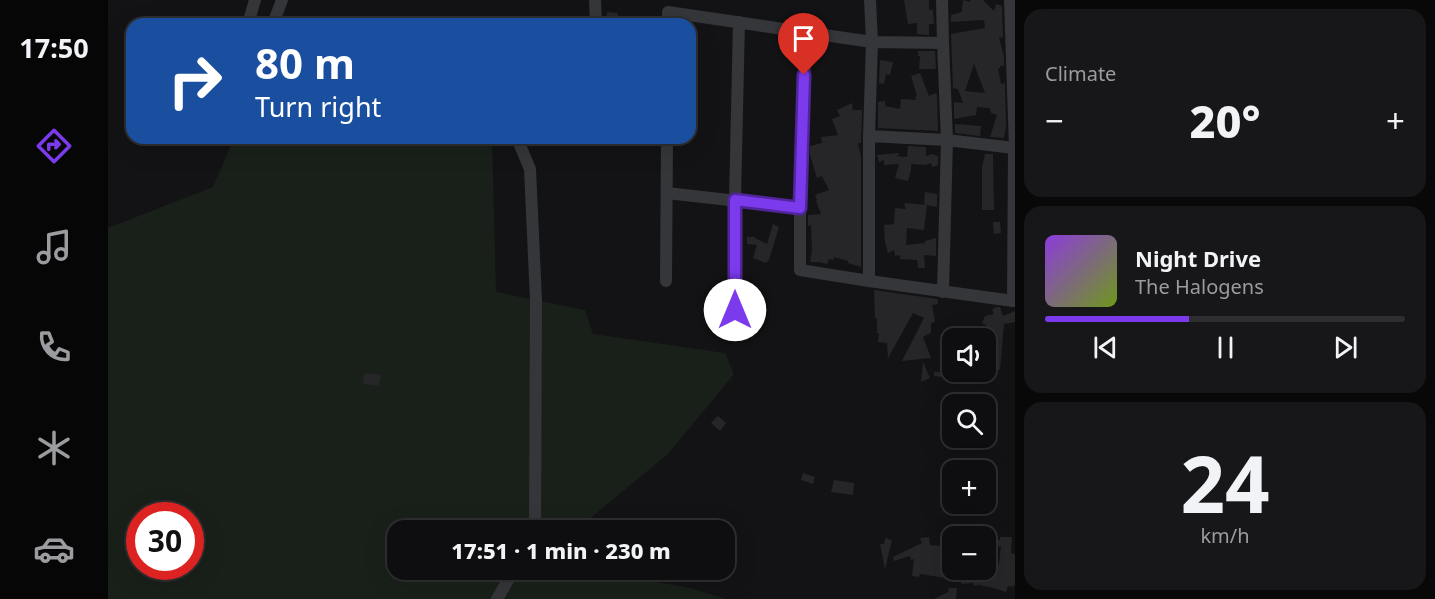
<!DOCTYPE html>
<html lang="en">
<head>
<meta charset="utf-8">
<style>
	body { margin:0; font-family:"Noto Sans",sans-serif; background:#171719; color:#f1f3f6; height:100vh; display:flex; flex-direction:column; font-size:22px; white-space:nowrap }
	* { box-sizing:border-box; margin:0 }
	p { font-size:20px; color:#9b9c9f }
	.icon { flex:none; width:33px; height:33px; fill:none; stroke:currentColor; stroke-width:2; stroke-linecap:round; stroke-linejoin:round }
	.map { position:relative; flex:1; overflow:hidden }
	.sheet { display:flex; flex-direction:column; gap:9px; padding:9px; background:#080809; width:420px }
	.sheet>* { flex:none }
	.banner { position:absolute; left:18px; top:18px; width:570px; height:126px; border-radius:18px; box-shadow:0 6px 24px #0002,0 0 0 2px #2e2e30; background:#1a4fa0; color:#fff; overflow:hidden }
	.fabs { position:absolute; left:834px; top:328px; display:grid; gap:12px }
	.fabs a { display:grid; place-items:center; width:54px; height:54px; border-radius:12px; background:#0e0e10; box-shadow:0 6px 24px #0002,0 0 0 2px #2e2e30; font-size:30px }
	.speed { position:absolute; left:18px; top:502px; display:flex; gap:12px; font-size:30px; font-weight:700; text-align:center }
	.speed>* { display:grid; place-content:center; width:78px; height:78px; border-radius:50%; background:#0e0e10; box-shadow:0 6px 24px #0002,0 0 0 2px #2e2e30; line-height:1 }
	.speed .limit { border:9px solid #d22; background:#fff; color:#111 }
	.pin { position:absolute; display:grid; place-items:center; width:51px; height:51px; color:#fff; margin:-62px -26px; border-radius:50% 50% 50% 0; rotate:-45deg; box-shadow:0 0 6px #0007 }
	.pin .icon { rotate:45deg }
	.me { position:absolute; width:66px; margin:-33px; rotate:0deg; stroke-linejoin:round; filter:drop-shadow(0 0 4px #0008) }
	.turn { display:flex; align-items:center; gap:21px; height:126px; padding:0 30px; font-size:27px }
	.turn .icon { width:78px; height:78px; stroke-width:2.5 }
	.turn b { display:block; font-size:42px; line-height:51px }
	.big { font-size:45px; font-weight:800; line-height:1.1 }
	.sheet .widget { flex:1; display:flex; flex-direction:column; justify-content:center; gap:9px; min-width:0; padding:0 21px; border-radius:18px; background:#171719 }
	.sheet .dial { align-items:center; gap:0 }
	.dial b { font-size:78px; line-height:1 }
	.song { display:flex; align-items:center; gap:18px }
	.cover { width:72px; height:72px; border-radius:9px; background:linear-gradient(135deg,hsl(270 70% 55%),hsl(80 70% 35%)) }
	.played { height:6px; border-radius:3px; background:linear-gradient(90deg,#7c3aed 40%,#2e2e30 40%) }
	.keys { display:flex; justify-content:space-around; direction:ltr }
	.heat { display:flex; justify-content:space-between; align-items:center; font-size:33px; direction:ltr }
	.trip { position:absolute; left:279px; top:520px; width:348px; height:60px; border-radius:18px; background:#0e0e10; box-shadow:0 6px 24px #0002,0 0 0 2px #2e2e30; font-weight:800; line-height:60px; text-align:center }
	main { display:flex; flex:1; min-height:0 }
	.tabs { display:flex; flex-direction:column; width:108px; justify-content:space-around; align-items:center; background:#060606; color:#9b9c9f }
	.tabs .icon { width:42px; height:42px }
	.tabs .on { color:#7c3aed }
	.tabs b { font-size:27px; color:#f1f3f6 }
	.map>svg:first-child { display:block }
</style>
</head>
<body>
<main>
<nav class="tabs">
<b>17:50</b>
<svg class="icon on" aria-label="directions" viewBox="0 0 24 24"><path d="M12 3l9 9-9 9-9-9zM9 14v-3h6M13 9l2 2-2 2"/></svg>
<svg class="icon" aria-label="music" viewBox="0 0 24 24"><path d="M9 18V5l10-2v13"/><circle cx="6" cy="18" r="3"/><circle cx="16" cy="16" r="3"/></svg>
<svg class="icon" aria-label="phone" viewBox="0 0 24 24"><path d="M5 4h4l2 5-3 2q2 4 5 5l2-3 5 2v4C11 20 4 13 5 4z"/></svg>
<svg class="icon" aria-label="climate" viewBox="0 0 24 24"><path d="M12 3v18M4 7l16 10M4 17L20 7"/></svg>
<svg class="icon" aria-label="car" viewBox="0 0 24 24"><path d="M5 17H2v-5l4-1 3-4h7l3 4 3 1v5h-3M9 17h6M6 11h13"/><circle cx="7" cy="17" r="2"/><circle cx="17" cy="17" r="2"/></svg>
</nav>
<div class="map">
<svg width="907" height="599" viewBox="0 0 907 599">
	<rect width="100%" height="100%" fill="#131315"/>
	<!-- green -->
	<path fill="#192019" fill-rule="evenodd" d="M 126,138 L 384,138 L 388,292 L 477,310 L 485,334 L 617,353 L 626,374 L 560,454 L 480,520 L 472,531 L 290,531 L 290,570 L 485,570 L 582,588 L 619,599 L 0,599 L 0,228 L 105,187 ZM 32,516 L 82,516 L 82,567 L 32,567 Z"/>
	<!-- building -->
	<path fill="#262629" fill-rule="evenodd" d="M 796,0 L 821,0 L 821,10 L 825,10 L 826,24 L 821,24 L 821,35 L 809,34 L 809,23 L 800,24 Z
		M 855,0 L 862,2 L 862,0 L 875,0 L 886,11 L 888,4 L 894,6 L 895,38 L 891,37 L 896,57 L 896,66 L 892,66 L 892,68 L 890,68 L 893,84 L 897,83 L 898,126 L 896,138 L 882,137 L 889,115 L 883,113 L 882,108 L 869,107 L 868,115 L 846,119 L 846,102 L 855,103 L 850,89 L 845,88 L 843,34 L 877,28 L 876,20 L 843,22 L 843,15 L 854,12 L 854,8 ZM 866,64 L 877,93 L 857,91 Z
		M 499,12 L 510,13 L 509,24 L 498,24 Z
		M 810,51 L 827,51 L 828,69 L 811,69 L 812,56 L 810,56 Z
		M 772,60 L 785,62 L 782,75 L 778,74 L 776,84 L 771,83 Z
		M 812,73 L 821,96 L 828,93 L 829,95 L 830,131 L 770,128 L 770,102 L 777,101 L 777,106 L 792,109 L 793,99 L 808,100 L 807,97 L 809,96 L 803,76 Z
		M 744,103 L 745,110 L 754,110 L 753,143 L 750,143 L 753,157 L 753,267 L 740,263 L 740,261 L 726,257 L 725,260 L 721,259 L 719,264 L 711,262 L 702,262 L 704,250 L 703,225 L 700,226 L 700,215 L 713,214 L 708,201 L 709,200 L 707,195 L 721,190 L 714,176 L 709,178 L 702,155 L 702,146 L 714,143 L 713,137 L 730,135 L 724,119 L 732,116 L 729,110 Z
		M 847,124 L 873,126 L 872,136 L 847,133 Z
		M 800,146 L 818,147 L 818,156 L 824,154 L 830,156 L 830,165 L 824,167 L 823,163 L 818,165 L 803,164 L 803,170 L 800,181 L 787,178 L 791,164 L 776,165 L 776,160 L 771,162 L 769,155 L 791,153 L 791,155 L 788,156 L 799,157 Z
		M 877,154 L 885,154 L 886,210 L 874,210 L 874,167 Z
		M 817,192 L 829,194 L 829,207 L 819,205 L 816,230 L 799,228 L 798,245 L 817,243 L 817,241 L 828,238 L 828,256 L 816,255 L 817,268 L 810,268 L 809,260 L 792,259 L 792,255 L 787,256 L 786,250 L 780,253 L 777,242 L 776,225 L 786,224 L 787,208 L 798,209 L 796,203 L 819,205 L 816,204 Z
		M 885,222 L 892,222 L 893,233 L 886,234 Z
		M 665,224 L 671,227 L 661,260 L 658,263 L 645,258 L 649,245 L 639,244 L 639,237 L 647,237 L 647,238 L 659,244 Z
		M 766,290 L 829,299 L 830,304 L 824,305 L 827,322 L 823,323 L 823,333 L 815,337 L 823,358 L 794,361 L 816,318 L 805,313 L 780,358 L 779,343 L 770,342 L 771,333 L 769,333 L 769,318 L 767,318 Z
		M 889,307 L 892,307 L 895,316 L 907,311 L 907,322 L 896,324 L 892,370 L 883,367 L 887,346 L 878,345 L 878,325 L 874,323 L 877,316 L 886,314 L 884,309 Z
		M 815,362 L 822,378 L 813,382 Z
		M 838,369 L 844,370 L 844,372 L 861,372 L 859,381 L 826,376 L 826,372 L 838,372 Z
		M 256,373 L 273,375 L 271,386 L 255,384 Z
		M 610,416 L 618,423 L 612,431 L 603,423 Z
		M 695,473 L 707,477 L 705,484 L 693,480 Z
		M 726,480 L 746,483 L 745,495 L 723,492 Z
		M 837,527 L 843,527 L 840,561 L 838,561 L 840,562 L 840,566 L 844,566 L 844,579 L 812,574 L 811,577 L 804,576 L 806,559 L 803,560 L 802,556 L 786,561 L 785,557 L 814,543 L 812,538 L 821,537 L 822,545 L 834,546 Z
		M 878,537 L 892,540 L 892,537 L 904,537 L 903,553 L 907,554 L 907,586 L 906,585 L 905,587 L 900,586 L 898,592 L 886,588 L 871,585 L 866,586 L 865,583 L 853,584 L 855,570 L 878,570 L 878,563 L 891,564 L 893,546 L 883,549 L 878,548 Z
		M 777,538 L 784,540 L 777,569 L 772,544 L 776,544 Z
		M 841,588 L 849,588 L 848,599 L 826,599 L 840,592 Z"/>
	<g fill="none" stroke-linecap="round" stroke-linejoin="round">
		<!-- minor -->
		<path stroke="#34363a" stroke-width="12" d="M 487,0 L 488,24
			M 834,0 L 835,43
			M 902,0 L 907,149
			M 140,24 L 147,0
			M 165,24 L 174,0
			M 560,24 L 560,12 L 764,42 L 762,0
			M 761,136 L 764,42 L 835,43 L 839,140 L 906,148 L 905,301 L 761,281 L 761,136 L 839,140 L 835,292
			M 409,138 L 422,169 L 428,300 L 427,531
			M 559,193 L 692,208 L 698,31
			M 692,208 L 692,270 L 761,281
			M 558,281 L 559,138
			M 627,310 L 627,200 L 631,22
			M 389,599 L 406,570"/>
	</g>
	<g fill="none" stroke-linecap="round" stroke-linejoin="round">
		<!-- route casing -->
		<g stroke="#51269a" stroke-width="15">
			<path id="route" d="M 627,310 L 627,200 L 692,208 L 696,75"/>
		</g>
		<!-- route -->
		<use href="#route" stroke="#7c3aed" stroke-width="10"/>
	</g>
</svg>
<div class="fabs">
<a><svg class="icon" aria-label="sound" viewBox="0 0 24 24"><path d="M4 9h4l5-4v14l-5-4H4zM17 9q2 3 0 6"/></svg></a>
<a><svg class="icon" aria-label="search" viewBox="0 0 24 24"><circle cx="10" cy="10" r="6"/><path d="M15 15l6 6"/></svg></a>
<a>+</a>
<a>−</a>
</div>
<div class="speed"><div class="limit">30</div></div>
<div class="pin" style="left:696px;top:75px;background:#d93025"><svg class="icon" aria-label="arrive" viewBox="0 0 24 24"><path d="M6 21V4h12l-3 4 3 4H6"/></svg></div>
<svg class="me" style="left:627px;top:310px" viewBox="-20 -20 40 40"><circle r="19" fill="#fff"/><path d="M0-13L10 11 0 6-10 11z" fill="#7c3aed"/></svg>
<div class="trip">17:51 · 1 min · 230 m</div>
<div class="banner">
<div class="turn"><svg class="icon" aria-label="right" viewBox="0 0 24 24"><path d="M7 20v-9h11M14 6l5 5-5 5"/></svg><div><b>80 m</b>Turn right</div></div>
</div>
</div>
<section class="sheet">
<div class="widget"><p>Climate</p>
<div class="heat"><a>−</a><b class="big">20°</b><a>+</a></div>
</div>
<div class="widget">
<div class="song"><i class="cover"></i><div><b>Night Drive</b><p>The Halogens</p></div></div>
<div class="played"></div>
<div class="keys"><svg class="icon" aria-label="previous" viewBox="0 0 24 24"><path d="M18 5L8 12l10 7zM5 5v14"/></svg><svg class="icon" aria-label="pause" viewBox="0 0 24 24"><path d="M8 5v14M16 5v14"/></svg><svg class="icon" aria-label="next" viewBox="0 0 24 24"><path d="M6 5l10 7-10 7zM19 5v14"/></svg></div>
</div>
<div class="widget dial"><b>24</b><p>km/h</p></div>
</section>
</main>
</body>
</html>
